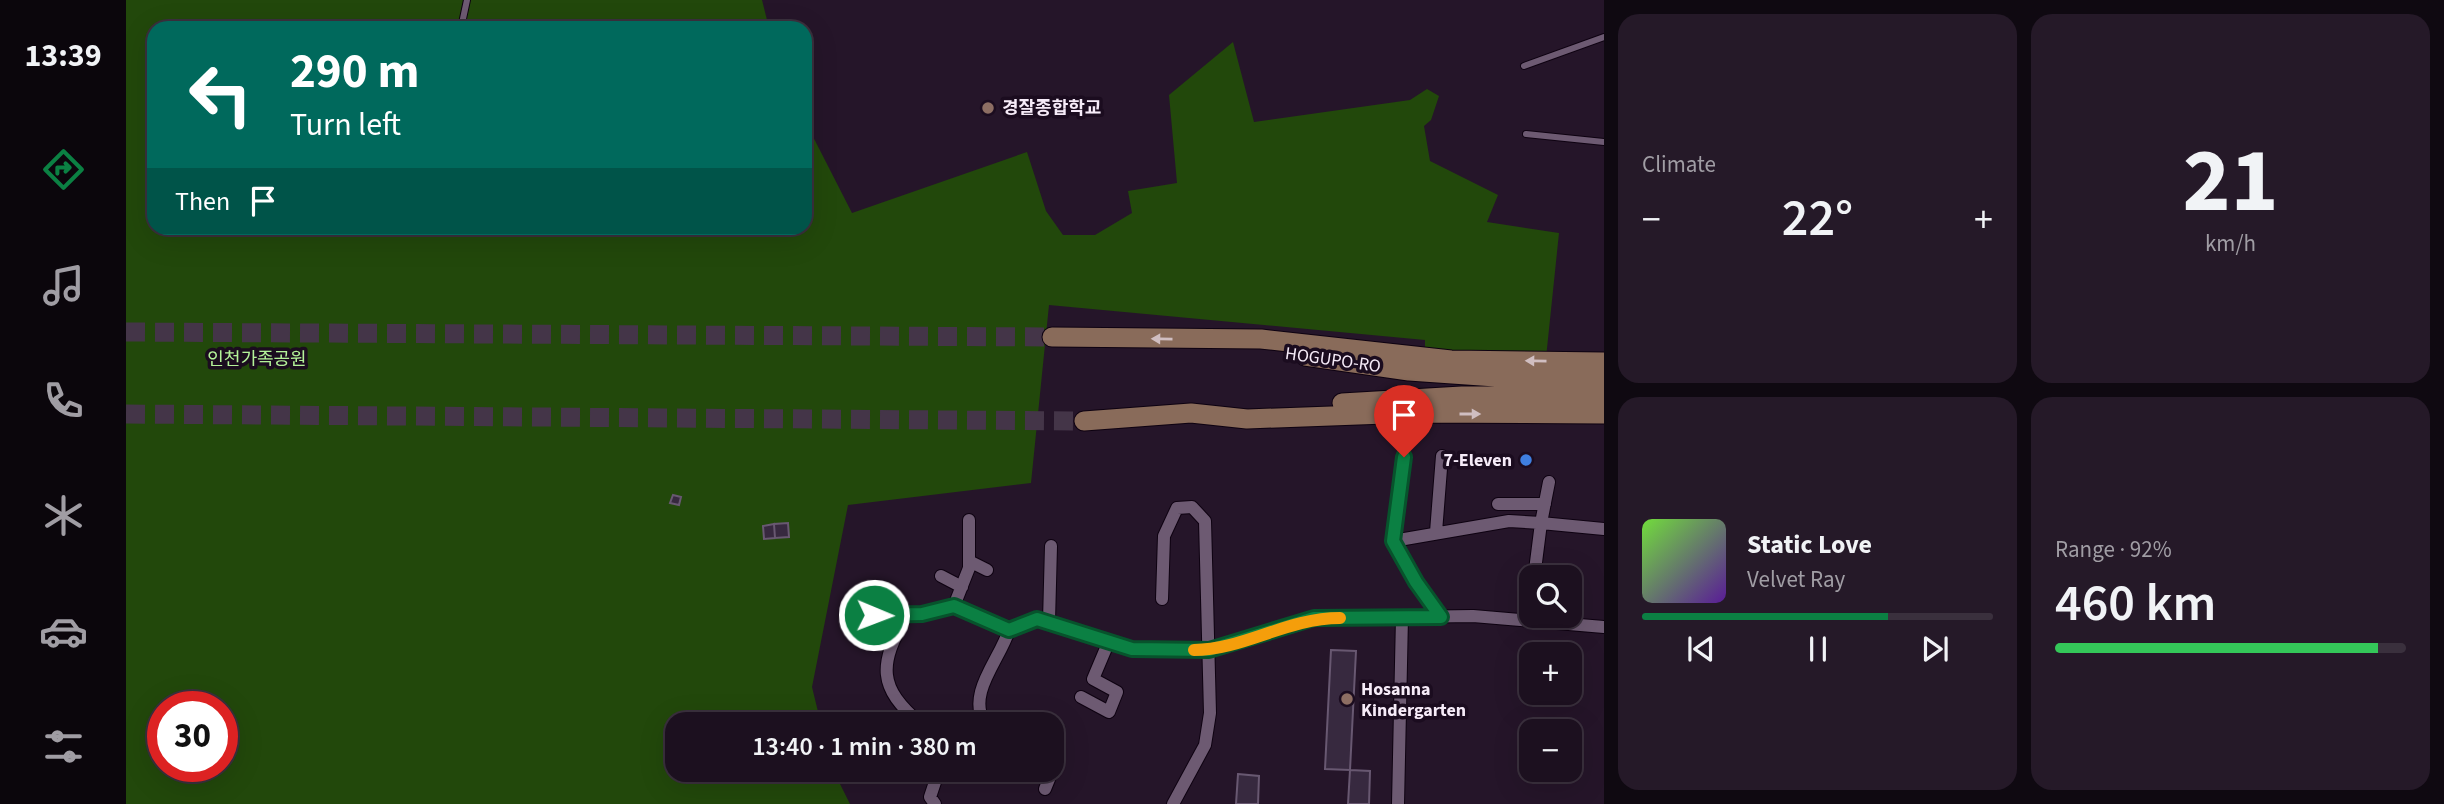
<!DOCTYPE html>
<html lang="en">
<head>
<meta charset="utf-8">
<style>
	body { margin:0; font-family:"Source Sans 3","Noto Sans KR",sans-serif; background:#251928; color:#f1f3f6; height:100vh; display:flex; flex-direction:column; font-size:26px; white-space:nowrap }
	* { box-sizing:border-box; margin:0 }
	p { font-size:23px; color:#a09da4 }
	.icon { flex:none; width:38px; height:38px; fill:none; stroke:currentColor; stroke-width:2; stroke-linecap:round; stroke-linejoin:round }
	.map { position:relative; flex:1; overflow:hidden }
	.sheet { display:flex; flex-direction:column; gap:14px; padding:14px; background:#0f0911; width:840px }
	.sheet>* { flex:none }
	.top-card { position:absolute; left:21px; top:21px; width:665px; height:214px; border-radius:21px; box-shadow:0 7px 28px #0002,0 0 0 2px #3a303d; background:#00695c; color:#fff; overflow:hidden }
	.tools { position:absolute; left:1393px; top:565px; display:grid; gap:14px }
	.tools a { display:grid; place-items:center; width:63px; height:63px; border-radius:14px; background:#1c101f; box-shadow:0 7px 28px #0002,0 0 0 2px #3a303d; font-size:35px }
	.speed { position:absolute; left:21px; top:691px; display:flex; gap:14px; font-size:35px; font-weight:700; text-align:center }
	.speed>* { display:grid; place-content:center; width:91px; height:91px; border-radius:50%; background:#1c101f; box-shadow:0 7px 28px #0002,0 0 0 2px #3a303d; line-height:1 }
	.speed .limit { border:10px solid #d22; background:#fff; color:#111 }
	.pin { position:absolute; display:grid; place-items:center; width:60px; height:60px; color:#fff; margin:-72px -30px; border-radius:50% 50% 50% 0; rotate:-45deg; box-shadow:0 0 7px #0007 }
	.pin .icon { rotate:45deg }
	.me { position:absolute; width:77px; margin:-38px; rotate:91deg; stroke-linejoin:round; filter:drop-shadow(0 0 5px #0008) }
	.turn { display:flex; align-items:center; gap:24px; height:147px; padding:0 28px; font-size:32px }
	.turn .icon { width:91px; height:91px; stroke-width:2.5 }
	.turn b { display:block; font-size:49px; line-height:60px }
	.then { display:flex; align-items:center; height:66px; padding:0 28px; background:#0003; gap:14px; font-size:26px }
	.big { font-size:52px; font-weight:600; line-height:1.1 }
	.sheet .tile { flex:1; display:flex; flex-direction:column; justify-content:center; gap:10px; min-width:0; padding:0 24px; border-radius:21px; background:#251928 }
	.sheet .dial { align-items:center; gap:0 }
	.dial b { font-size:91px; line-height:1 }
	.song { display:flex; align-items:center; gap:21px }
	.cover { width:84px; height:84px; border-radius:10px; background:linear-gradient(135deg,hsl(100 70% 55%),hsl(270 70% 35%)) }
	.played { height:7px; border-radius:4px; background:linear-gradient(90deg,#0b8043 70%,#3a303d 70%) }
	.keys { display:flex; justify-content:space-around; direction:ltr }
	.heat { display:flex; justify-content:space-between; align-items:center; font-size:38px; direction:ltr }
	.charge { height:10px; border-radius:5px; background:linear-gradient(90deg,#34c759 92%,#3a303d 0) }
	.sheet .tiles { flex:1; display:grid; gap:14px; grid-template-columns:repeat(2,1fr) }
	.trip { position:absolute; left:539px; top:712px; width:399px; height:70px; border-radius:21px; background:#1c101f; box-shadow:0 7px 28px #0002,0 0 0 2px #3a303d; font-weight:600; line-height:70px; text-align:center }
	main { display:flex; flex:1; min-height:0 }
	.menu { display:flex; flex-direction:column; width:126px; justify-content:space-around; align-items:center; background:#0b060c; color:#a09da4 }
	.menu .icon { width:49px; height:49px }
	.menu .selected { color:#0b8043 }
	.menu b { font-size:32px; color:#f1f3f6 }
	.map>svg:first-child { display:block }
</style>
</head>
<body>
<main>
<nav class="menu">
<b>13:39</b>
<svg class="icon selected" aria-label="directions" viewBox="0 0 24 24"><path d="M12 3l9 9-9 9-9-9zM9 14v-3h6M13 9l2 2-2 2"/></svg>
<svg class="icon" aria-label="music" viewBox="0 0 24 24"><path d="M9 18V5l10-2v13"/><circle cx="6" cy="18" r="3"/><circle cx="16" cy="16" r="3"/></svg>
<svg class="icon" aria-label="phone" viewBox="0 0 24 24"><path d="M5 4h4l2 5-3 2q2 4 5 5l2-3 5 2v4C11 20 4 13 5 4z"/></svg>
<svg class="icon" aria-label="climate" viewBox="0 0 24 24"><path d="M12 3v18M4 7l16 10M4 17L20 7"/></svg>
<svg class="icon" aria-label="car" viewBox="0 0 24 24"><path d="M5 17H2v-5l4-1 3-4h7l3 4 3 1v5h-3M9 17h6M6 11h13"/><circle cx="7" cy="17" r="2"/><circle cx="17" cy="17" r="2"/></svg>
<svg class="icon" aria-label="filters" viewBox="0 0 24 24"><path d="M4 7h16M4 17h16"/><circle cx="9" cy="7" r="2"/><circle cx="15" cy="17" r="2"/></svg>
</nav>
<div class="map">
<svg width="1478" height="804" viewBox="0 0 1478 804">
	<rect width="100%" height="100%" fill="#251529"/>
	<!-- green -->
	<path fill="#22480b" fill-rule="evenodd" d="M 0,0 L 636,0 L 643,28 L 28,28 L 28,228 L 679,228 L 679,121 L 726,213 L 901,152 L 920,211 L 937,235 L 969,235 L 1006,213 L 1002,191 L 1051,183 L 1043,95 L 1107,42 L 1128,122 L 1284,100 L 1301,89 L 1313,96 L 1305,120 L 1298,126 L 1304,161 L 1372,195 L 1361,222 L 1433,233 L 1420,358 L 1299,352 L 1299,340 L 923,305 L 905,483 L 722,505 L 686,687 L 695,724 L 551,724 L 551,770 L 707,770 L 724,804 L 0,804 ZM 37,707 L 96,707 L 96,766 L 37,766 Z"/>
	<!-- building -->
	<path fill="#37293f" stroke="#685871" stroke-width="2" d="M 547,495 L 555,497 L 553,505 L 544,503 Z
		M 662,523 L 663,537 L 649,538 L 648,524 Z
		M 648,524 L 649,538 L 638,539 L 637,526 Z
		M 1205,650 L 1230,651 L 1224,770 L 1199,769 Z
		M 1224,770 L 1244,771 L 1243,804 L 1222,804 Z
		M 1112,774 L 1133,776 L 1132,804 L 1110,804 Z"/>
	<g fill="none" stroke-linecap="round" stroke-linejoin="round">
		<!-- secondary-tunnel -->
		<path stroke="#443548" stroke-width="19" stroke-dasharray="19 10" stroke-linecap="butt" d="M 0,332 L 926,337
			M 0,414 L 958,421"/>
		<!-- lane casing -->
		<g stroke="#0e0211" stroke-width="8">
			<path id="lane" d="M 335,28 L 341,0
				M 1398,66 L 1478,37
				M 1400,134 L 1478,142"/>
		</g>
		<!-- street casing -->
		<g stroke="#0e0211" stroke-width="14">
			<path id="street" d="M 1372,504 L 1419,504
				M 843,520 L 843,568 L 828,606 L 883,630
				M 1310,532 L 1316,456
				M 1267,541 L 1277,457
				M 843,561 L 861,570
				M 815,576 L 836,587
				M 1408,578 L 1415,523 L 1478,529
				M 1036,599 L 1038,536 L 1051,508 L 1066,507 L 1079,521 L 1084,713 L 1079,745 L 1047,804
				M 748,615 L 796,614 L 828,606
				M 780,616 C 753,665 751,687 795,724
				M 1315,616 L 1290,582 L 1267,541 L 1383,521 L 1415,523 L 1423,482
				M 923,621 L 925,546
				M 1402,621 L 1405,596
				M 955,697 L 983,712 L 991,692 L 967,679 L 983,641
				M 859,724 C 840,693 874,660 883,630 L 911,619 L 1006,649 L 1083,650 L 1188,618 L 1276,617
				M 919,789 L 930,762 L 926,760
				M 809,804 L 804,797 L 813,770
				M 1272,804 L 1276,617 L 1347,616 L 1478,627"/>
		</g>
		<!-- secondary casing -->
		<g stroke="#0e0211" stroke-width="21">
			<path id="secondary" d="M 926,337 L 1135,339 L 1325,360 L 1478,362
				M 1179,356 L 1283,371 L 1384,378 L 1478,378
				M 1216,403 L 1336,396 L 1478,396
				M 958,421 L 1065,413 L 1121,419 L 1287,413 L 1478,414"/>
		</g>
		<!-- lane -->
		<use href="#lane" stroke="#6d5a72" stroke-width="6"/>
		<!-- street -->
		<use href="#street" stroke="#6d5a72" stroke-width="12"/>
		<!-- secondary -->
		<use href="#secondary" stroke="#896b5a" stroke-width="19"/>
	</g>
	<!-- one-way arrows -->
	<defs><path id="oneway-solid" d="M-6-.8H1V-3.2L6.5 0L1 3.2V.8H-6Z" transform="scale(1.75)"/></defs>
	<g fill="#d0bec1">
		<use href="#oneway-solid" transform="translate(1036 339) rotate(-179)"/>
		<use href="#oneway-solid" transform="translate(1410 361) rotate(-179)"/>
		<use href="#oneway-solid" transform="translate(1344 414)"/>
	</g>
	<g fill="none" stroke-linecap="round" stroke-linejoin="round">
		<!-- route casing -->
		<g stroke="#07532c" stroke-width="18">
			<path id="route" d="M 748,615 L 796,614 L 828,606 L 883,630 L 911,619 L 1006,649 L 1083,650 L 1188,618 L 1315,617 L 1290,582 L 1267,541 L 1278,457"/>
		</g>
		<!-- route -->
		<use href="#route" stroke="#0b8043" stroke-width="12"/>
		<!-- slow -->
		<path stroke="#f59e0b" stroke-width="12" d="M 1068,650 C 1117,650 1161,618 1214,618"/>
	</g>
	<!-- markers -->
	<g fill="#8d6e63" stroke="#1b0c1f" stroke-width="2.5">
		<circle cx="862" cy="108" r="7"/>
		<circle cx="1221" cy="699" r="7"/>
	</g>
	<circle fill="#3f7fe0" stroke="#1b0c1f" stroke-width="2.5" cx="1400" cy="460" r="7"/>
	<g text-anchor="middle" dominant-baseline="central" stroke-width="7" stroke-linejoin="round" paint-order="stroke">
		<!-- poi labels -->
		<g font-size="18" font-weight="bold" fill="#f6ebf8" stroke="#1b0c1f" text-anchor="start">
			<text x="876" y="108">경잘종합학교</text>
			<text x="1386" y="460" text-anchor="end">7-Eleven</text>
			<text x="1235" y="689">Hosanna<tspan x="1235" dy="21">Kindergarten</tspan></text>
		</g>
		<!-- park labels -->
		<g font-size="18" fill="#b4f399" stroke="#1b0c1f">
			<text x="131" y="359">인천가족공원</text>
		</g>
		<!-- street labels -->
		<g font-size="18" fill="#f6ebf8" stroke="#1b0c1f">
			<text transform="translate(1207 360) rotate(8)">HOGUPO-RO</text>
		</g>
	</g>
</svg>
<div class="tools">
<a><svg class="icon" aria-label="search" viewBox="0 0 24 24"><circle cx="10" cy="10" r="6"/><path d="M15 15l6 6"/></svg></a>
<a>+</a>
<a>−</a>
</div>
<div class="speed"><div class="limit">30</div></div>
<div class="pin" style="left:1278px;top:457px;background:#d93025"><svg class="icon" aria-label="arrive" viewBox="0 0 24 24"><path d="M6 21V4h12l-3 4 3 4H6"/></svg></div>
<svg class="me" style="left:748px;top:615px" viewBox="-20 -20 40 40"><circle r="17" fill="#0b8043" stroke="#fff" stroke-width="3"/><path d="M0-11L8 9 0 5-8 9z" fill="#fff"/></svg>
<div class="trip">13:40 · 1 min · 380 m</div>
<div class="top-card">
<div class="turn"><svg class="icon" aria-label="left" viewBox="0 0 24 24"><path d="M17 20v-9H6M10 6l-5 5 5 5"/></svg><div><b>290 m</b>Turn left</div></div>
<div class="then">Then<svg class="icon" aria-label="arrive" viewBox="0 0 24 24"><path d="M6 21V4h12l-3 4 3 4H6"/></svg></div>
</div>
</div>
<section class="sheet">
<div class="tiles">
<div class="tile"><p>Climate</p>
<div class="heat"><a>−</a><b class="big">22°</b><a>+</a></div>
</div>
<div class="tile dial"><b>21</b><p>km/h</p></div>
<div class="tile">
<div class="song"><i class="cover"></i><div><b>Static Love</b><p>Velvet Ray</p></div></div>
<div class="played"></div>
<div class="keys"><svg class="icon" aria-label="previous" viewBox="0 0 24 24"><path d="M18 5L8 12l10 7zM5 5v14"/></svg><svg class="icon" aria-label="pause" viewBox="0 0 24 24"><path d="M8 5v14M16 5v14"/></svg><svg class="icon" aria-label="next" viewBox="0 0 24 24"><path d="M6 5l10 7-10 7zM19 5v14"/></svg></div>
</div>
<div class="tile"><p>Range · 92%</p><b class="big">460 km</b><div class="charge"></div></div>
</div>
</section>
</main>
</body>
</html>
